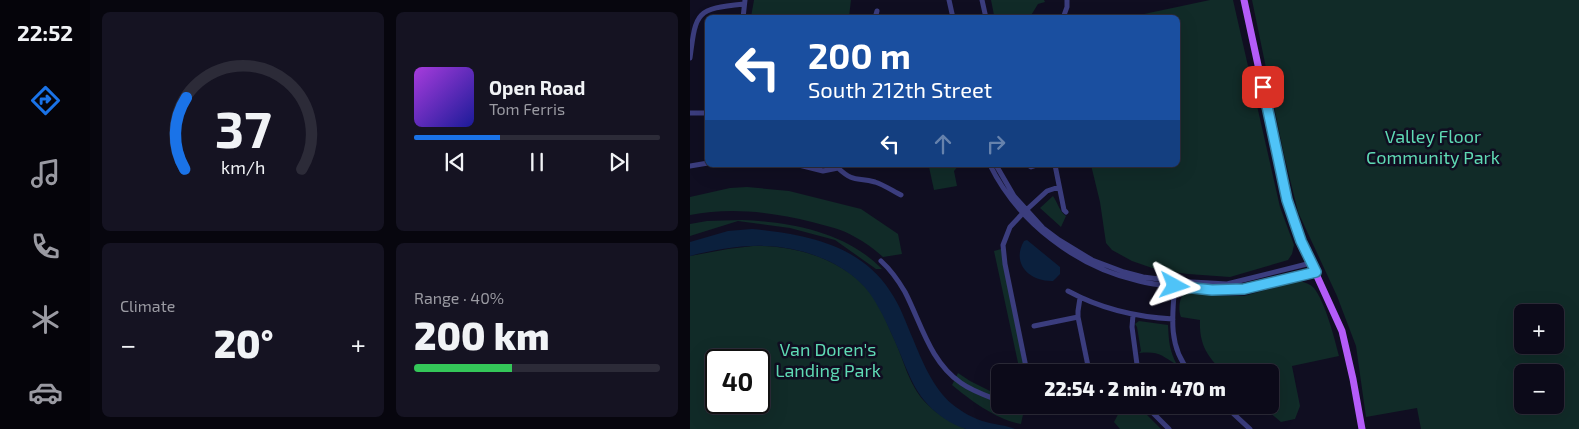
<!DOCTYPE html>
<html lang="en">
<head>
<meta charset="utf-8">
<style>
	body { margin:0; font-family:"Exo 2",sans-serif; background:#151322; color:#f1f3f6; height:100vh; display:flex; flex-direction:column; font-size:19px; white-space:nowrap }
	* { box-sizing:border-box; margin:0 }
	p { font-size:16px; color:#9a9aa2 }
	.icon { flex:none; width:28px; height:28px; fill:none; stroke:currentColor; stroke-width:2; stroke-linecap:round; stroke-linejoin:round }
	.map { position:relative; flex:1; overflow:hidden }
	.panel { display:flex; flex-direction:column; gap:12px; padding:12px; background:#07060e; width:600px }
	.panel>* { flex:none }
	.hud { position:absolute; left:15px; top:15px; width:475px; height:152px; border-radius:8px; box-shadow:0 5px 20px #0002,0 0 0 1px #2c2b38; background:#1a4fa0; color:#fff; overflow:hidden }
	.controls { position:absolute; left:824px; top:304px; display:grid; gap:10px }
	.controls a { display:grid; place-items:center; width:50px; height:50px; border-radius:8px; background:#0c0a19; box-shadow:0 5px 20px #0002,0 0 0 1px #2c2b38; font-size:25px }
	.speed { position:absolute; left:15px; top:349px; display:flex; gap:10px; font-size:25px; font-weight:700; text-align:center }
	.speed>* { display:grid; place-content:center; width:65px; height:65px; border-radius:50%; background:#0c0a19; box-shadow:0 5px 20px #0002,0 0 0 1px #2c2b38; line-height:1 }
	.speed .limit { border:2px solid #111; border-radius:8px; background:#fff; color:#111 }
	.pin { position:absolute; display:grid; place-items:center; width:42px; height:42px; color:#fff; margin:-21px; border-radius:10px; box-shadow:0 2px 8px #0006 }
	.me { position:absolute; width:55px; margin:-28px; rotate:95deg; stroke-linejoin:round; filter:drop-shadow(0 0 4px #0008) }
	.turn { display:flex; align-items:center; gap:18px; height:105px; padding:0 20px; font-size:22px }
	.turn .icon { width:65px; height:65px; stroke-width:2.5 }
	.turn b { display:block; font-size:35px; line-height:42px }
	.lanes { display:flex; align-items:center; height:48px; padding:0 20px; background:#0003; justify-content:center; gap:25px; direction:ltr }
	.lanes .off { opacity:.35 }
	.big { font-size:38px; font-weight:800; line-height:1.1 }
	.panel .widget { flex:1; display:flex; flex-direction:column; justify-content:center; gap:8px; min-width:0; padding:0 18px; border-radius:8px; background:#151322 }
	.panel .dial { align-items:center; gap:0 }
	.dial svg { height:130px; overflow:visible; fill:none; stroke:#2c2b38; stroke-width:7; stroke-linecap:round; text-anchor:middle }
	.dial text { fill:#f1f3f6; stroke:none }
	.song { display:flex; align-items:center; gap:15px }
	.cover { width:60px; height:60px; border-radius:8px; background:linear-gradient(135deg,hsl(280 70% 55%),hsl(240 70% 35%)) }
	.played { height:5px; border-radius:2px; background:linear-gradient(90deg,#1a73e8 35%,#2c2b38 35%) }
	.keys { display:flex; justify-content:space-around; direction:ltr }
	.heat { display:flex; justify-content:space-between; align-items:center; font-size:28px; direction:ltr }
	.charge { height:8px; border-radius:4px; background:linear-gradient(90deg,#34c759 40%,#2c2b38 0) }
	.panel .tiles { flex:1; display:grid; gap:12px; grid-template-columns:repeat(2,1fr) }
	.trip { position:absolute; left:301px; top:364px; width:288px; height:50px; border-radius:8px; background:#0c0a19; box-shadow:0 5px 20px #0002,0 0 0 1px #2c2b38; font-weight:800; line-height:50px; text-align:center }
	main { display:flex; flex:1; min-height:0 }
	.dock { display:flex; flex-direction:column; width:90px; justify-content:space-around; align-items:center; background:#05040a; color:#9a9aa2 }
	.dock .icon { width:35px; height:35px }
	.dock .selected { color:#1a73e8 }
	.dock b { font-size:22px; color:#f1f3f6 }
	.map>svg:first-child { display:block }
</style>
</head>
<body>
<main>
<nav class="dock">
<b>22:52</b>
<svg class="icon selected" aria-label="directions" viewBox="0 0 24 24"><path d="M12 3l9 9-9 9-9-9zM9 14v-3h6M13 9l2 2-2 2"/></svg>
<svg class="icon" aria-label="music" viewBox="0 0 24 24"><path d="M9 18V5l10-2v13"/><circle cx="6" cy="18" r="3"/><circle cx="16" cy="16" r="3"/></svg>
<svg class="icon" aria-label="phone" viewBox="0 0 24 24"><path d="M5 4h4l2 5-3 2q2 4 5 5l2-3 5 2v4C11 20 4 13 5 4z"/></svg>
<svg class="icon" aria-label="climate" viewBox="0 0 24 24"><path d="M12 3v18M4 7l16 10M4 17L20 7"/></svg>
<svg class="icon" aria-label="car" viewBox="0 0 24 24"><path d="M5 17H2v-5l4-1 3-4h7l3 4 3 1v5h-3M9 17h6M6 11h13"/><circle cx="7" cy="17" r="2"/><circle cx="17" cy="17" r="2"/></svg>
</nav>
<section class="panel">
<div class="tiles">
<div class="widget dial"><svg viewBox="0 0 100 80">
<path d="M14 69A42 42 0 1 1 86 69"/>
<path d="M14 69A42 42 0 0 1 15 25" stroke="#1a73e8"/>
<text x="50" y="56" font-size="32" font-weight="700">37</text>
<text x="50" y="72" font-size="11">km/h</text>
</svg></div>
<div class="widget">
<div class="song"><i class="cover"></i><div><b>Open Road</b><p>Tom Ferris</p></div></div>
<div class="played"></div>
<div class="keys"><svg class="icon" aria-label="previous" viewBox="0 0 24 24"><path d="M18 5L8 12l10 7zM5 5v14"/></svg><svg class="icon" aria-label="pause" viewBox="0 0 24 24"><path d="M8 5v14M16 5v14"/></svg><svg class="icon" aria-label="next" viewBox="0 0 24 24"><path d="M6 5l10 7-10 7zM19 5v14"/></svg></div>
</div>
<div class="widget"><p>Climate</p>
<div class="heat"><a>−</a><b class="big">20°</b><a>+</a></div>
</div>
<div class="widget"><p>Range · 40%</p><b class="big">200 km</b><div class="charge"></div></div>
</div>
</section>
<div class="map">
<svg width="889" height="429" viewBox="0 0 889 429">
	<rect width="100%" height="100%" fill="#100e21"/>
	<!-- green -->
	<path fill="#112b28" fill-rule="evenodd" d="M 64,0 L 161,0 L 159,17 L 61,17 Z
		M 301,0 L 354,0 L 355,2 L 348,4 L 340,17 L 320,17 L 304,15 Z
		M 520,0 L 543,0 L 590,207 L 604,245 L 602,254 L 598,260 L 540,277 L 498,274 L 468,270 L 442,261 L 422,250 L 416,243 L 410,202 L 401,165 L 488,165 L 488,18 L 440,17 Z
		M 562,0 L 889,0 L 889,429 L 731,429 L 727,408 L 676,417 L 666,346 L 647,296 L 608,212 L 594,155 ZM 832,312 L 865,312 L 865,345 L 832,345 ZM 832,372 L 865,372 L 865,405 L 832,405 Z
		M 232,165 L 269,165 L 264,171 L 267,186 L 244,190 L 239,167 Z
		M 57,187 L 99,191 L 171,209 L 208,234 L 212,254 L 193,257 C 184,249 175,242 165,237 C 152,229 137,226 122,222 C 82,212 41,207 0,215 L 0,197 L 40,188 Z
		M 363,196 C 368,203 369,211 376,216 L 371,227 L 350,208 Z
		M 52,220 C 101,222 156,232 192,269 L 186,269 L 145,240 L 100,228 L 48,221 L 0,236 L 0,224 L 17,221 Z
		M 63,246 C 103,245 151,258 178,290 C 190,304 197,324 205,341 C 214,361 219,385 235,402 C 246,414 262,423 276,429 L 0,429 L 0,256 L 38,249 ZM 26,360 L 69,360 L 69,402 L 26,402 Z
		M 311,249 L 337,372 L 330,372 L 304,251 Z
		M 609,281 C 615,282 620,284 624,288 C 636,304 644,337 649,356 L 602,366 L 610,406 L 605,419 L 591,422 L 571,405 L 580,405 L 580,372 L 534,372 C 517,357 509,344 510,320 L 491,317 C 488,310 489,299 494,293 L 498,292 L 530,296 L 554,296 Z
		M 449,321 L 478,325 C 479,342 479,349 487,365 C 471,355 469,351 449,353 L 451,351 L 447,327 L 445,324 Z
		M 268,373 L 280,381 L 310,396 L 310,405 L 335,405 L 331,424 C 307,420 280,400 262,385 Z
		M 433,405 L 448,406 L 471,429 L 430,429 L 424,422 Z"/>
	<!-- water -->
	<path fill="#0b203d" d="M 62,229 C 113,234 170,244 200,291 C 210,305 216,323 223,339 C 232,361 243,388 262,404 C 272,412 284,419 296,422 C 306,425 316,425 325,429 C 313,429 287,429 276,429 C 269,427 261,423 255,419 C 228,401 221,380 209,351 C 202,335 195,318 186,303 C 166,266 116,247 75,246 C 51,245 24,250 0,256 L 0,242 L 38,231 Z
		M 337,240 L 370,267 L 370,274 L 363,281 C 339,282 321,263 334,241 Z"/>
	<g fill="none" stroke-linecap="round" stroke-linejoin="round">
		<!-- minor -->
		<path stroke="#3b3d7e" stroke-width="5" d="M 259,0 L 263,18
			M 292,0 L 296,18
			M 53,18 L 55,0
			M 185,18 L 187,11
			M 373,18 L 377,7 L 377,0
			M 0,58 C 6,11 6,9 54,4
			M 0,113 L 18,113
			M 109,165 L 133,171 L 148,168 C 164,183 167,177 185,182 C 194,185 203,191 211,195
			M 300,165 C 328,222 386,267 449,281 C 464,285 482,286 498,288 C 512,289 526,291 540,290 C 568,289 598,278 626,272
			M 306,165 L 324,196 L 353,228 L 369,240 L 402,260 L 434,272 L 453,277 L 485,281 L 537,284 L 621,263
			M 338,165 L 341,167 L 347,165
			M 365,165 L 374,210 L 376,212
			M 0,166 L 18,163
			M 191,261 C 201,270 208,280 215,292 C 231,323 240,362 271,383 C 282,391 297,396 310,401
			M 485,284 C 482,315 478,348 500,372
			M 378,291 C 411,309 446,317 483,319
			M 390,298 L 388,311 L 388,317 L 398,366 L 397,372
			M 443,315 L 442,327 L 448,372
			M 344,326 L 388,317
			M 337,372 L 315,264 L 313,245 L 320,227 L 333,213 L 357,191 L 369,187
			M 321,405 L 328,405
			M 455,405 L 479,429
			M 534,405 L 560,429"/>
		<!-- major -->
		<path stroke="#b45cf8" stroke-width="7" d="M 554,0 L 597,200 L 611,241 L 652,331 L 663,379 L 672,429"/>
	</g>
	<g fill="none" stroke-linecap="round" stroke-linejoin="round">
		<!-- route casing -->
		<g stroke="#337fa1" stroke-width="12">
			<path id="route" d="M 485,286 L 522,290 L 554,289 L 626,272 L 611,241 L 597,200 L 573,87"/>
		</g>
		<!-- route -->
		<use href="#route" stroke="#4fc3f7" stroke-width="9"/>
	</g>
	<g text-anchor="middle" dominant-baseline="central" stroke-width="5" stroke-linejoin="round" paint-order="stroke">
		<!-- park labels -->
		<g font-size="18" fill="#5fdab4" stroke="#100e21">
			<text x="743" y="136">Valley Floor<tspan x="743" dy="21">Community Park</tspan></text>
			<text x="138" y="349">Van Doren's<tspan x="138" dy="21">Landing Park</tspan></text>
		</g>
	</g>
</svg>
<div class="controls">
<a>+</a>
<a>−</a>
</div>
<div class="speed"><div class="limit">40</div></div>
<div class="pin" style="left:573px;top:87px;background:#d93025"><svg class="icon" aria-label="arrive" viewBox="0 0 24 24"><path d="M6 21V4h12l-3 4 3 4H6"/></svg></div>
<svg class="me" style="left:485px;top:286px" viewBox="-20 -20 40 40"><path d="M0-17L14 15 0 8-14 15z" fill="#4fc3f7" stroke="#fff" stroke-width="4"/></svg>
<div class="trip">22:54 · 2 min · 470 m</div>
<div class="hud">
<div class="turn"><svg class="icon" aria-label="left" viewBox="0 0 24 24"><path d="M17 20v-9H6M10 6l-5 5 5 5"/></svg><div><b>200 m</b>South 212th Street</div></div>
<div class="lanes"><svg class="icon" aria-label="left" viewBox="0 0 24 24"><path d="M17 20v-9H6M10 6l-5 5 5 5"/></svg><svg class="icon off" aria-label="ahead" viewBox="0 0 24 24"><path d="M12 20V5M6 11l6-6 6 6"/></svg><svg class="icon off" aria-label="right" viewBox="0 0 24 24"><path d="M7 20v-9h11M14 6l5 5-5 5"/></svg></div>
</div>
</div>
</main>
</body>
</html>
